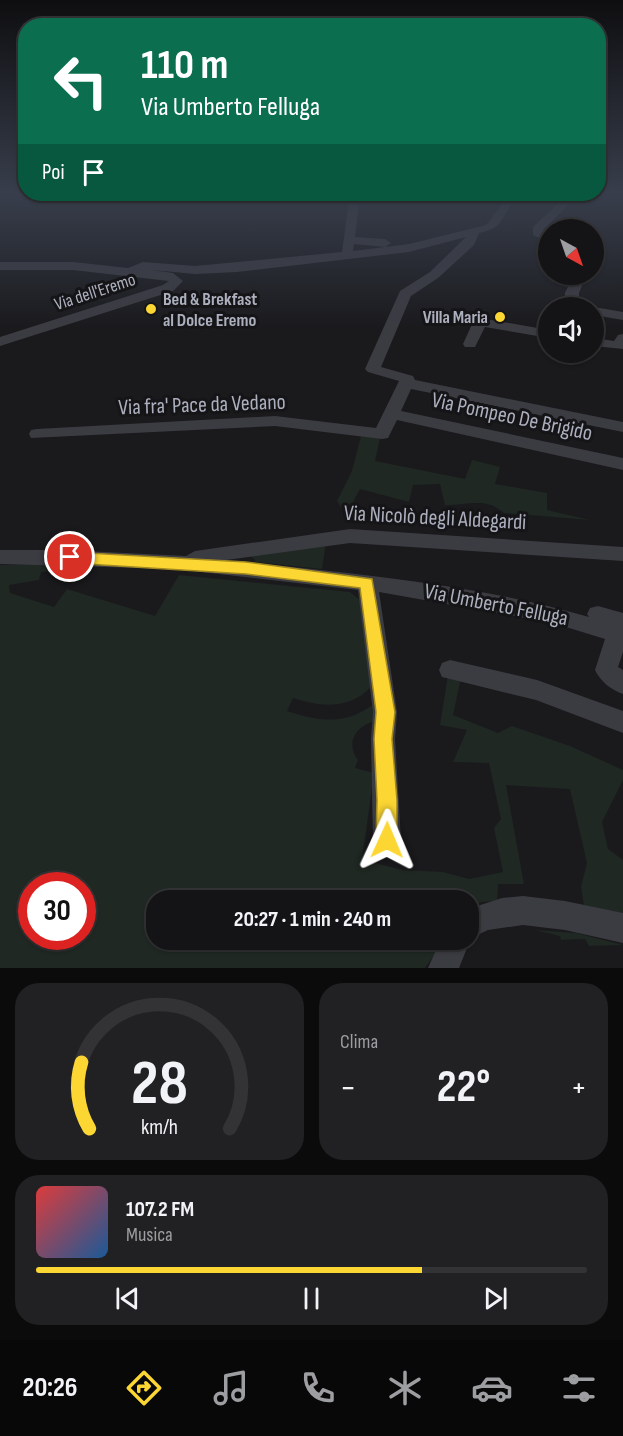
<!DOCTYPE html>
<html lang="it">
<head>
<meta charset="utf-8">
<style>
	body { margin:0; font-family:"Sofia Sans Condensed",sans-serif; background:#212123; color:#f1f3f6; height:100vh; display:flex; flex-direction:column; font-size:22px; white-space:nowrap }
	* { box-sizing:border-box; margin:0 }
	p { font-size:20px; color:#9d9ea1 }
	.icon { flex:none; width:33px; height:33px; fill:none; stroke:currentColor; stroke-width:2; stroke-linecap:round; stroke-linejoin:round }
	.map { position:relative; height:968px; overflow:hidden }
	.drawer { display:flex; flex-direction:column; gap:15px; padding:15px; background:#0b0b0c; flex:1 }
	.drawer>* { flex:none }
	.hud { position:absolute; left:18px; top:18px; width:588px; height:183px; border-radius:24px; box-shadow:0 2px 4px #0004,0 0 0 2px #333335; background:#0b6e4f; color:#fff; overflow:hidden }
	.needle { width:39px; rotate:140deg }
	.fabs { position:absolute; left:538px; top:219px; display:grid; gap:12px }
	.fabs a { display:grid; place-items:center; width:66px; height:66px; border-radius:50%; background:#141416; box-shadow:0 2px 4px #0004,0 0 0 2px #333335; font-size:30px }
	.speed { position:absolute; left:18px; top:872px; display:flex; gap:12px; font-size:30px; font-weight:700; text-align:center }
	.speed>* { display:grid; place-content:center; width:78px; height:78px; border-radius:50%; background:#141416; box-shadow:0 2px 4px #0004,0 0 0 2px #333335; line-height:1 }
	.speed .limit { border:9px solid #d22; background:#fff; color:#111 }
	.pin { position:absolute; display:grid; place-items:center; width:51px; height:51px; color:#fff; margin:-26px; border:3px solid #fff; border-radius:50%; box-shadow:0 2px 6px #0007 }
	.me { position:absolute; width:66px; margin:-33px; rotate:1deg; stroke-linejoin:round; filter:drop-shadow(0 0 4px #0008) }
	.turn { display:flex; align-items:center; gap:21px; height:126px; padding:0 24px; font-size:27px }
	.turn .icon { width:78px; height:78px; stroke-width:2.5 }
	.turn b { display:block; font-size:42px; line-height:51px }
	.then { display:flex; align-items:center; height:57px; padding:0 24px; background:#0003; gap:12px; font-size:22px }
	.big { font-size:45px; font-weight:700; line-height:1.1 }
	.drawer .tile { flex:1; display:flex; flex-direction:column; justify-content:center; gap:9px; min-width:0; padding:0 21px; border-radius:24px; background:#212123 }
	.drawer .dial { align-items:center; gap:0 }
	.dial svg { height:156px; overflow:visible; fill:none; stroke:#333335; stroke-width:7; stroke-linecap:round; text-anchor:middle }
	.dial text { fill:#f1f3f6; stroke:none }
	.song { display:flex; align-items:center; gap:18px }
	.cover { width:72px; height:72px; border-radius:9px; background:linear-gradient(135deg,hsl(0 70% 55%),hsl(210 70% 35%)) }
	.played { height:6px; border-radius:3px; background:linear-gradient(90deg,#fcd632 70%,#333335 70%) }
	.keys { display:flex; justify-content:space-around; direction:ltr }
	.heat { display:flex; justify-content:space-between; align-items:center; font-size:33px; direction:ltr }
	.drawer .tiles { flex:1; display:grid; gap:15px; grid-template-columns:1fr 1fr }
	.tile:last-child { grid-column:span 2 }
	.trip { position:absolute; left:146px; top:890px; width:333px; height:60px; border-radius:24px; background:#141416; box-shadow:0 2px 4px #0004,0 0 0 2px #333335; font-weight:700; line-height:60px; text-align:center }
	.tab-bar { display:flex; height:96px; justify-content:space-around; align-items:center; background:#080809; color:#9d9ea1 }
	.tab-bar .icon { width:42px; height:42px }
	.tab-bar .active { color:#fcd632 }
	.tab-bar b { font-size:27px; color:#f1f3f6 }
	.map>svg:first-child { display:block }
</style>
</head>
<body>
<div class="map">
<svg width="623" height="968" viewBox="0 0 623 968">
	<rect width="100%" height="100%" fill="#1a1a1d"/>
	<!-- green -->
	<path fill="#1f2822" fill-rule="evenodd" d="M 371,194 L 373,194 L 407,195 L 405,206 L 368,203 Z
		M 361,436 L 380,438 L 375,461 L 465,479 L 472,460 L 500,467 L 495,484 L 547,493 L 547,510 L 590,520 L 504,513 C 485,496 466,506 445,505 L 440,484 L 413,485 L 409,502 L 360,489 L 346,515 L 337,501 L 352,471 Z
		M 326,542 L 322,569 L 256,562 L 251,555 Z
		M 90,564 L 89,568 L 41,572 L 39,580 L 9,585 L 10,593 L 54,607 L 67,589 L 155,616 L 179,575 L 350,592 L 361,601 L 371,687 C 349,710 320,707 293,698 L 287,711 C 321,722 348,726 377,701 L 376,721 C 356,725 345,743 358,760 L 355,768 L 374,773 L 362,860 L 403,870 L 443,872 L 469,879 L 503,872 L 494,828 L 501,819 L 489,763 L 453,762 L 467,730 L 440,725 L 448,675 L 461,678 L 453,715 L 498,733 L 512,726 L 570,746 L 623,770 L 623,780 L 602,822 L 608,849 L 623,860 L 623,915 L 584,905 L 581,887 L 587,863 L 570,789 L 506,785 L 524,884 L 498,884 L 497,901 L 481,902 L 468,911 L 468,900 L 156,900 L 156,939 L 446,939 L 425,968 L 0,968 L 0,565 ZM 32,885 L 82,885 L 82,936 L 32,936 Z
		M 535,930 L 576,933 L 623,945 L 589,946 L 585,939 L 561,940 L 560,936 Z"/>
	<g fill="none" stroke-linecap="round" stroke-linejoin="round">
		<!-- minor -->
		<path fill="#3b3b42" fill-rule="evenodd" d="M 350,194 L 360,194 L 355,237 L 385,239 L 391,243 L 385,247 L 354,244 L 353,251 L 409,244 L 486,225 C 500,211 502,194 524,194 C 521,198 514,201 510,206 C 499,223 501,228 479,233 L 474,245 L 438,278 L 411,296 L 381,367 L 413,376 L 415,380 L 623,422 L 623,432 L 411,389 L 401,411 L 623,458 L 623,470 L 397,420 L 388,438 L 382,439 L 275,426 L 31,438 L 29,434 L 31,430 L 37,429 L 275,416 L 376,428 L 399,381 L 368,372 L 365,369 L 400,291 L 430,272 L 466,237 L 409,252 L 237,272 L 195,274 L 152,270 L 173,273 L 183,281 L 173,291 L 0,346 L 0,337 L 163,285 L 169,281 L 73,270 L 0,270 L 0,262 L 73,262 L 128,268 L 143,262 L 195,266 L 342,252 Z
			M 568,194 L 579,194 L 543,230 L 549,234 L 549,242 L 533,235 L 533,227 Z
			M 594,243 L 598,244 L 600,249 L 594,253 Z
			M 574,274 L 587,274 L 579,293 L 579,308 L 565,308 L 565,293 Z
			M 594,307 L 623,312 L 623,320 L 594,315 L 594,308 L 592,308 Z
			M 480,318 L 549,330 L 549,338 L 485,327 L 475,347 L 465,347 L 463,344 L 473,322 Z
			M 623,334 L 623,349 L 594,346 L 594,338 L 614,341 L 618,335 Z
			M 350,529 L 623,547 L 623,561 L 350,543 L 226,560 C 347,573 472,583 589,617 L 587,614 L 590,608 L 598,606 L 623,613 L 623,652 L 618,667 L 623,670 L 623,694 C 611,690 600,681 595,670 L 605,639 L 553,623 L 379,592 L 397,712 L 395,739 L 401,840 L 397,850 L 387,854 L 377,850 L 373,840 L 371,739 L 373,712 L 358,590 L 175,569 L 0,564 L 0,550 L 65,550 L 186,556 L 195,551 Z
			M 450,660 L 537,680 L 623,711 L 623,733 L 536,700 L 442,677 L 439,670 L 442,663 Z
			M 523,896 L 565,901 L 623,913 L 623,943 L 565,930 L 523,925 L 488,930 L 471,938 L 459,968 L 428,968 L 441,939 L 468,939 L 468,909 L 502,898 Z"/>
	</g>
	<!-- sky -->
	<linearGradient id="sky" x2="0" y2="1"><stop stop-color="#0e0e10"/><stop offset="0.59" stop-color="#383e4c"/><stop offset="1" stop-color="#383e4c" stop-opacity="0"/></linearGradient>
	<rect width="623" height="328" fill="url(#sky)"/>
	<!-- route -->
	<path fill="#fcd632" stroke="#a48b20" stroke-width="1.5" d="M 70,552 L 246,562 L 372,579 L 395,712 L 392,739 L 397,800 L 397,840 L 394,847 L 387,850 L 379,847 L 376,840 L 377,800 L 374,739 L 376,712 L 360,588 L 246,574 L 70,563 L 62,557 Z"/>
	<!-- markers -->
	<g fill="#fcd632" stroke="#151518" stroke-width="2">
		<circle cx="151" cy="309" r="6"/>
		<circle cx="500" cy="317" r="6"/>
	</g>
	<g text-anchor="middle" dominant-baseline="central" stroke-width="6" stroke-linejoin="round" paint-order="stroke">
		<!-- far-street labels -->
		<g font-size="18" fill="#acafbd" stroke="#151518">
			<text transform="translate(95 292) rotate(-18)">Via dell'Eremo</text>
		</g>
		<!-- far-poi labels -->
		<g font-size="18" font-weight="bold" fill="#acafbd" stroke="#151518" text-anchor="start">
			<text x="163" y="299">Bed &amp; Brekfast<tspan x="163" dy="21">al Dolce Eremo</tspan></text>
			<text x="488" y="317" text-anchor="end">Villa Maria</text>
		</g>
		<!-- street labels -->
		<g font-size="22" fill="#acafbd" stroke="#151518">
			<text transform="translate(202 405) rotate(-2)">Via fra' Pace da Vedano</text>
			<text transform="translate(512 417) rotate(12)">Via Pompeo De Brigido</text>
			<text transform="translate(435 518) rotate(3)">Via Nicolò degli Aldegardi</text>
			<text transform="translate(496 605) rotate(11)">Via Umberto Felluga</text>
		</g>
	</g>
</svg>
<div class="fabs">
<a><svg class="needle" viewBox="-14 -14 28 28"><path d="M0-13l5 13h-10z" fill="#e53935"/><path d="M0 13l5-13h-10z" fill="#9d9ea1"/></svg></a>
<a><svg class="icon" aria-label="sound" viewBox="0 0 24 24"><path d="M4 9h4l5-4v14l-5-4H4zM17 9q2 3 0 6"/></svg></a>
</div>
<div class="speed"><div class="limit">30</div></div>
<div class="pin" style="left:70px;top:557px;background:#d93025"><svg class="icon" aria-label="arrive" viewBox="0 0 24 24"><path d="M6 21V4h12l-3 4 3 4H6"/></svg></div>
<svg class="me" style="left:387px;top:840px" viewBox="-20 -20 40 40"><path d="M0-17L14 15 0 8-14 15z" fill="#fcd632" stroke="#fff" stroke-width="4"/></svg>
<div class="trip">20:27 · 1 min · 240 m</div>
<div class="hud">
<div class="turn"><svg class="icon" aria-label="left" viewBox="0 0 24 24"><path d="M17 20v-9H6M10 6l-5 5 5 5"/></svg><div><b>110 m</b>Via Umberto Felluga</div></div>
<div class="then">Poi<svg class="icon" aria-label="arrive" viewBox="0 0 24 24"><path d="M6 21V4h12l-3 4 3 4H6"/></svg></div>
</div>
</div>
<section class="drawer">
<div class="tiles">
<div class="tile dial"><svg viewBox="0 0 100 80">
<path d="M14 69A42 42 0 1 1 86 69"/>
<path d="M14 69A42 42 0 0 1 10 35" stroke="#fcd632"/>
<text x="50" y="56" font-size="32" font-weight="700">28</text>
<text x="50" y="72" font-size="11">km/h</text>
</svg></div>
<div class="tile"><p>Clima</p>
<div class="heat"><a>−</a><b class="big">22°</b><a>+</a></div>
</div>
<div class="tile">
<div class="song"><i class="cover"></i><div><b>107.2 FM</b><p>Musica</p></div></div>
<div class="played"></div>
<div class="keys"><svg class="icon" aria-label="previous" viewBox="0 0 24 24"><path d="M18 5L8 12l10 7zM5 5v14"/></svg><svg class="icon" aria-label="pause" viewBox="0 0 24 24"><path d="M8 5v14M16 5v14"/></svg><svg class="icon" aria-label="next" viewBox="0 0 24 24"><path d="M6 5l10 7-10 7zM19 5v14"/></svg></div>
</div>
</div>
</section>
<nav class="tab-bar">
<b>20:26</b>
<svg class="icon active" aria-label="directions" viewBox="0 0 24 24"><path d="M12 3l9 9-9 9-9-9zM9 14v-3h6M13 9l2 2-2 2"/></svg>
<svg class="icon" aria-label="music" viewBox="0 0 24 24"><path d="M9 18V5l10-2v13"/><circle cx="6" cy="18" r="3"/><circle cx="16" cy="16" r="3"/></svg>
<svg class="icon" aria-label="phone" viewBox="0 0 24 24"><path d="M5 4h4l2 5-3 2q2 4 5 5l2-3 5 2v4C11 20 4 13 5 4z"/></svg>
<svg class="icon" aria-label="climate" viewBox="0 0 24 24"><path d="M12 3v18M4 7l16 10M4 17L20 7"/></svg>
<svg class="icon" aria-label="car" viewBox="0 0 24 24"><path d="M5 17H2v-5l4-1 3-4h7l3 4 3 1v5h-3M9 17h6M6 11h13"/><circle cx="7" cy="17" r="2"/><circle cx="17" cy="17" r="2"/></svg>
<svg class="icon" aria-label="filters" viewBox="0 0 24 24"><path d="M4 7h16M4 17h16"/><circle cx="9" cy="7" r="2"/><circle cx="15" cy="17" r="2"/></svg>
</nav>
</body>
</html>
